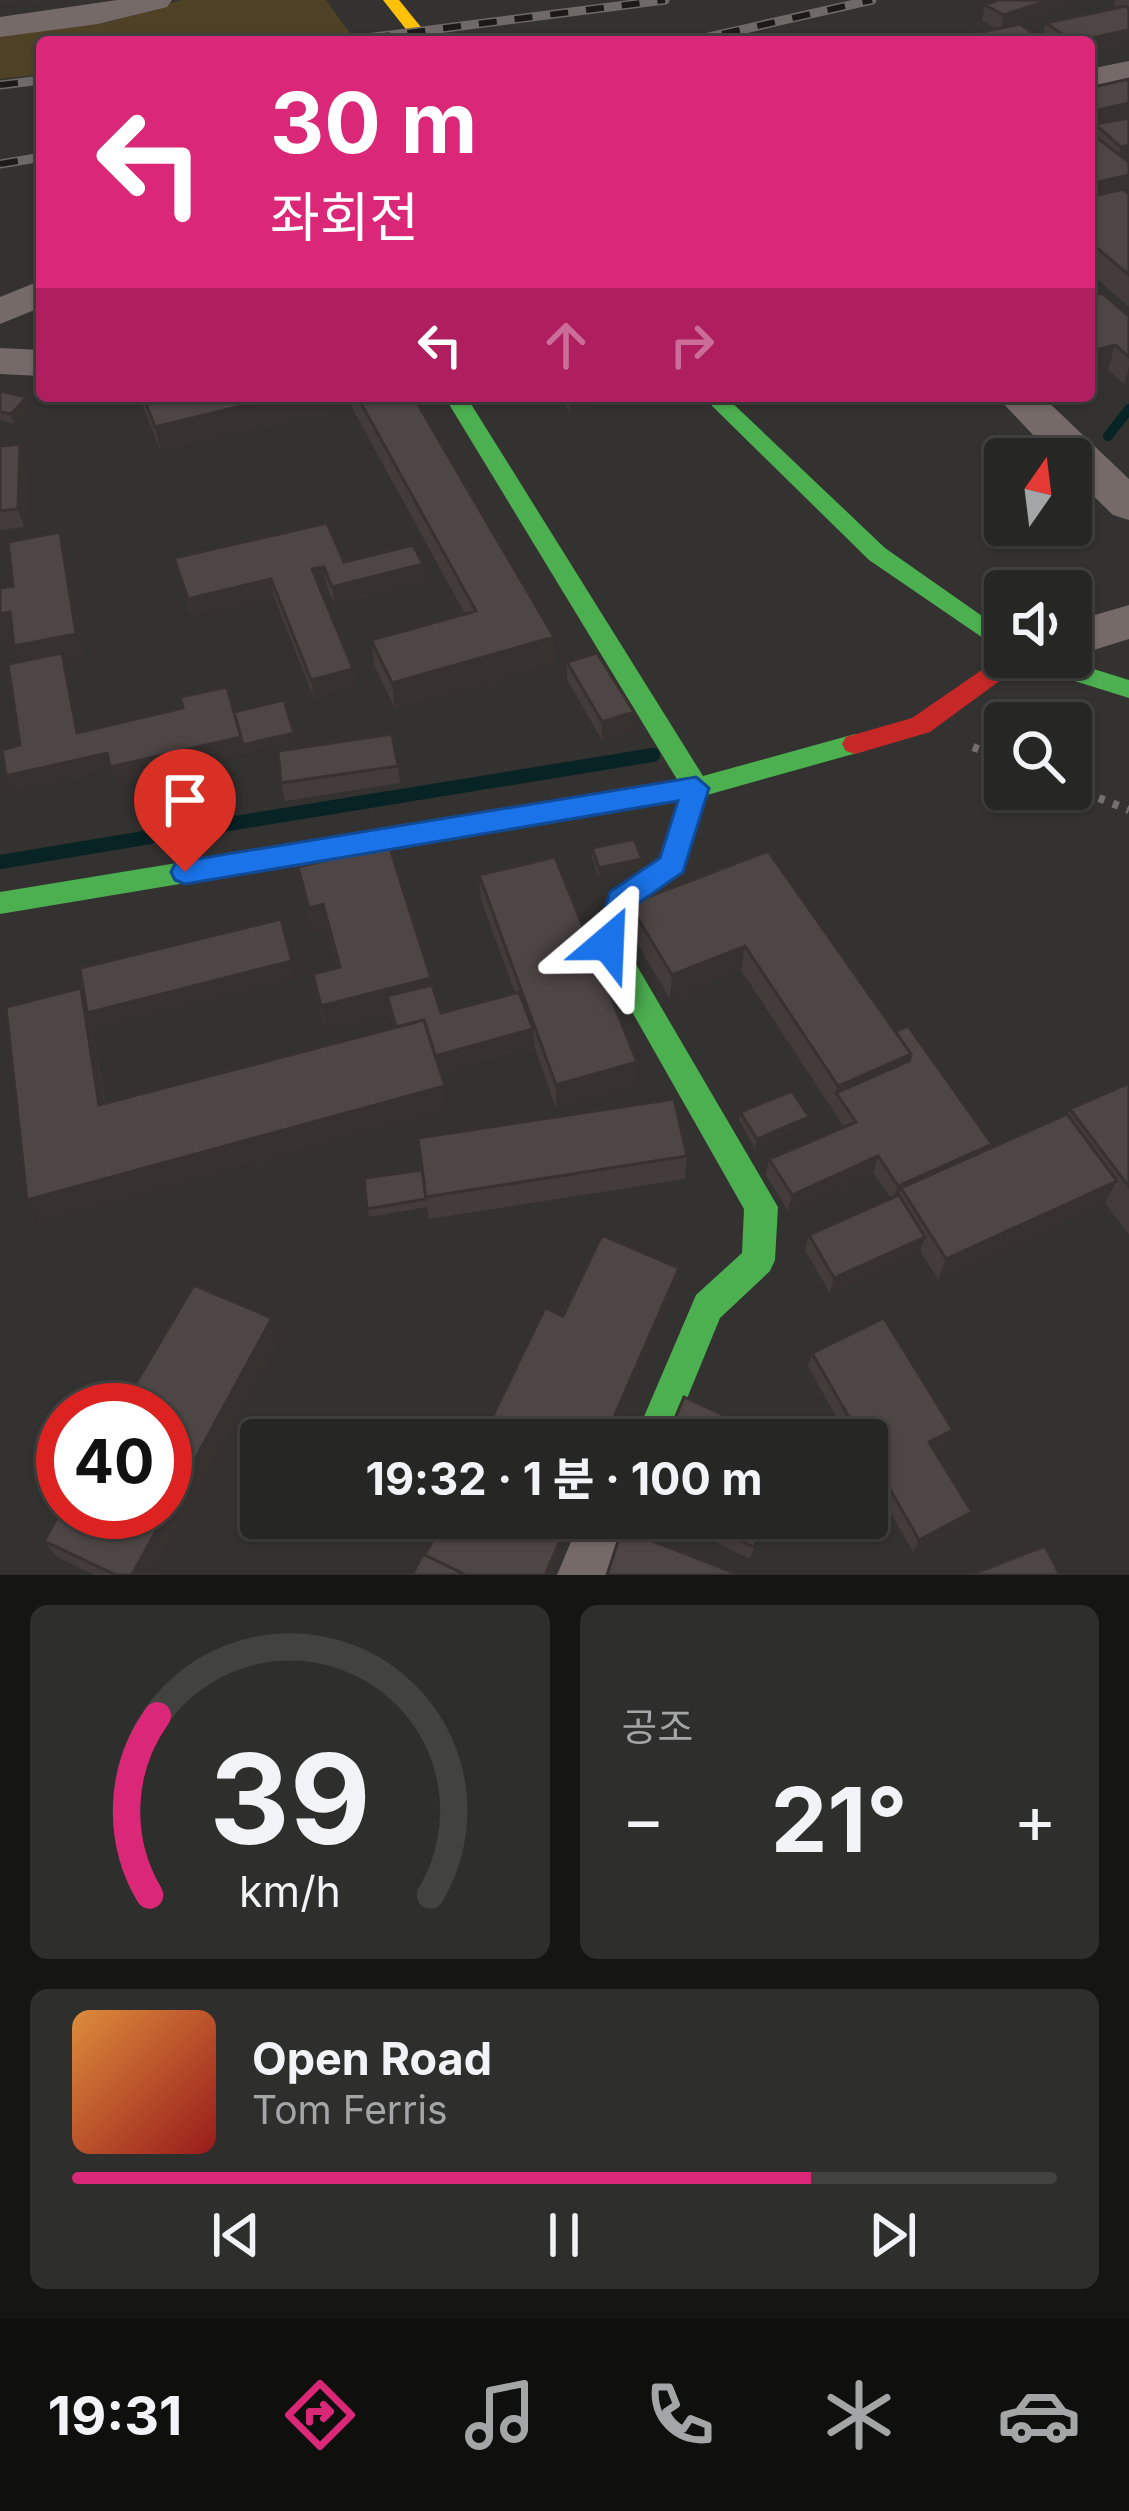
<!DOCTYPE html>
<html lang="ko">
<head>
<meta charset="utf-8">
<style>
	body { margin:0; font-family:Inter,"Noto Sans KR",sans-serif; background:#2e2e2c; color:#f1f3f6; height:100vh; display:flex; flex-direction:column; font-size:45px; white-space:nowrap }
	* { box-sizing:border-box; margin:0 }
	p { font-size:39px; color:#a4a5a6 }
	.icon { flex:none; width:66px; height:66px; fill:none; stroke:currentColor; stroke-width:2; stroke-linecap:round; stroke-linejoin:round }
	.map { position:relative; height:1575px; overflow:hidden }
	.drawer { display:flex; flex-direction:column; gap:30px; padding:30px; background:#151514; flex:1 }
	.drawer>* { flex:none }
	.top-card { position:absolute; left:36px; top:36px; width:1059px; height:366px; border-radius:12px; box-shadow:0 3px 9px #0004,0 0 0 3px #424341; background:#db2777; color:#fff; overflow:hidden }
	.needle { width:78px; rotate:14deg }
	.tools { position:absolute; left:984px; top:438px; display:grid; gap:24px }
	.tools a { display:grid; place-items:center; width:108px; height:108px; border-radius:12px; background:#262624; box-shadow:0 3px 9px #0004,0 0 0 3px #424341; font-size:60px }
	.speed { position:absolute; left:36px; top:1383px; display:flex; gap:24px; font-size:60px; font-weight:700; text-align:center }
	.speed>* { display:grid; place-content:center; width:156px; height:156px; border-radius:50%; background:#262624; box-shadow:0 3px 9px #0004,0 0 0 3px #424341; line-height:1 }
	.speed .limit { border:18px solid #d22; background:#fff; color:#111 }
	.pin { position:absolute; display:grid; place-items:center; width:102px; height:102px; color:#fff; margin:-123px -51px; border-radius:50% 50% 50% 0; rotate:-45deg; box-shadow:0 0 12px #0007 }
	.pin .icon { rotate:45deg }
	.me { position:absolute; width:132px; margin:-66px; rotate:26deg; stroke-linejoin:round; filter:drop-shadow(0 0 9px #0008) }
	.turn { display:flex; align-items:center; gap:42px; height:252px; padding:0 36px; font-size:54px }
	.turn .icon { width:156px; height:156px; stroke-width:2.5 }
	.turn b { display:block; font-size:84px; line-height:102px }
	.lanes { display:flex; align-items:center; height:114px; padding:0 36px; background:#0003; justify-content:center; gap:60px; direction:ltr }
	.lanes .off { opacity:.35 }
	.big { font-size:90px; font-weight:700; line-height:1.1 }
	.drawer .tile { flex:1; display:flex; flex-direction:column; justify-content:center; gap:18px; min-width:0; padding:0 42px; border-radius:18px; background:#2e2e2c }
	.drawer .dial { align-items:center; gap:0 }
	.dial svg { height:312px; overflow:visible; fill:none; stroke:#424341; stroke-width:7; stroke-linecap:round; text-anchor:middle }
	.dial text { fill:#f1f3f6; stroke:none }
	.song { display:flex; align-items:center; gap:36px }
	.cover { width:144px; height:144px; border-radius:18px; background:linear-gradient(135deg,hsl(30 70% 55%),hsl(0 70% 35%)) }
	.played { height:12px; border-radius:6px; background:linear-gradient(90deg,#db2777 75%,#424341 75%) }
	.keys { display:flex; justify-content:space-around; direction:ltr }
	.heat { display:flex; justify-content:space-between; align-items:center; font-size:66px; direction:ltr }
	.drawer .tiles { flex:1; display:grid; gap:30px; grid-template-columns:1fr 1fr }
	.tile:last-child { grid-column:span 2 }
	.trip { position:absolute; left:240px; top:1419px; width:648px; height:120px; border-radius:12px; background:#262624; box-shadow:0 3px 9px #0004,0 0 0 3px #424341; font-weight:700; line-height:120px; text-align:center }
	.menu { display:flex; height:192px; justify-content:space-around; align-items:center; background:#0f0f0e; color:#a4a5a6 }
	.menu .icon { width:84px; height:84px }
	.menu .selected { color:#db2777 }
	.menu b { font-size:54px; color:#f1f3f6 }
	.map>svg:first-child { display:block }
</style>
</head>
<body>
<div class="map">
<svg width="1129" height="1575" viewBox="0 0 1129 1575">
	<rect width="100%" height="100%" fill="#333230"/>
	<!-- green -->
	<path fill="#4f4126" d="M 181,0 L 326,0 L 352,36 L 302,42 L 42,42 L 42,74 L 0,79 L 0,36 L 108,22 Z"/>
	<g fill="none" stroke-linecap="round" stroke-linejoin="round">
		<!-- stream-far1 -->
		<path stroke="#072324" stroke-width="10" d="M 1108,436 L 1129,409"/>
		<!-- stream -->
		<path stroke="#072324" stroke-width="14" d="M 222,825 L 653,755
			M 0,862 L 150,837"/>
		<!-- path -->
		<path stroke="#746e6c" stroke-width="8" stroke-dasharray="6 9" stroke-linecap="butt" d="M 973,747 L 1005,760
			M 1071,787 L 1129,810"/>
		<!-- street -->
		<path fill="#756a68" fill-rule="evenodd" d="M 117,0 L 172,0 L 167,7 L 98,24 L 0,37 L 0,17 Z
			M 1129,61 L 1129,81 L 1089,89 L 1089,69 Z
			M 42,280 L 42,307 L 0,324 L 0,297 Z
			M 0,348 L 42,350 L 42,376 L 0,374 Z
			M 996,396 L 1042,396 L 1129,479 L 1129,520 L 1113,515 L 1071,474 L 1071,459 L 1056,459 Z
			M 1129,605 L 1129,639 L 1071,657 L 1070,657 L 1071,622 Z
			M 581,1518 L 656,1518 L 633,1575 L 557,1575 Z"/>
		<!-- fast -->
		<path fill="#4caf50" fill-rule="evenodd" d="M 444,396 L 466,396 L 703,776 L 855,734 L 868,744 L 864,751 L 707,795 L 683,872 L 633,907 L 623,942 L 778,1207 L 775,1260 L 770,1271 L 720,1318 L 670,1440 L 634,1440 L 696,1295 L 742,1253 L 744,1209 L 593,943 L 611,892 L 661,858 L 678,801 L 0,914 L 0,892 L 678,781 Z
			M 702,396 L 725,396 L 885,548 L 1005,632 L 1005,653 L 869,560 Z
			M 1013,657 L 1055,657 L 1129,680 L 1129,698 L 1017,663 Z"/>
		<!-- slow -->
		<path fill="#ffc107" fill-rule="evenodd" d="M 383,0 L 399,0 L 433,42 L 416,42 Z"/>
		<!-- jam -->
		<path fill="#c62828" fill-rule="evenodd" d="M 1005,654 L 1032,657 L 930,732 L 855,754 L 846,751 L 842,744 L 846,737 L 912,718 Z"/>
		<!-- rail casing -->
		<g stroke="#6f6a68" stroke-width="9">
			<path id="rail" d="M 336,42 L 665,0
				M 687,42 L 872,0
				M 0,85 L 42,80
				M 0,164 L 42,157"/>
		</g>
		<!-- rail -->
		<use href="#rail" stroke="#1b1a18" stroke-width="6" stroke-dasharray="18" stroke-linecap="butt"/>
	</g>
	<!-- wall -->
	<path fill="#433c3b" d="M 998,0 L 1064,0 L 1061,11 L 1021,24 L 1042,39 L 1046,23 L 1118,8 L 1114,5 L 1115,0 L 1129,0 L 1129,45 L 1089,42 L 935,42 L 997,29 L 982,21 L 985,5 Z
		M 1089,88 L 1128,161 L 1129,307 L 1089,272 L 1089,132 L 1093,134 L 1095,126 Z
		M 1089,297 L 1129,316 L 1129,383 L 1124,384 L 1108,370 L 1089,375 Z
		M 0,391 L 27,397 L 30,406 L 14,424 L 0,420 Z
		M 139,396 L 413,396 L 555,663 L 395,709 L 374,665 L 371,640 L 465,614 L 351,406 L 161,452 Z
		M 557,396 L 600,396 L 600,401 L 570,411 Z
		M 20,444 L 25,462 L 24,527 L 0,530 L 0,446 Z
		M 174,558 L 423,564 L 424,582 L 335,605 L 326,585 L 319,586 L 353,669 L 356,687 L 314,698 L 274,597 L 192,617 Z
		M 567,662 L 633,730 L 602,740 L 567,680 Z
		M 398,766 L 400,783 L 285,801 L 281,783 Z
		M 592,848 L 642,859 L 641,868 L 598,877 L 592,857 Z
		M 768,851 L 895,1031 L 992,1144 L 990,1149 L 1067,1114 L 1070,1109 L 1129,1083 L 1129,1235 L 1105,1203 L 938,1280 L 920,1251 L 830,1293 L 805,1250 L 809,1235 L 891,1198 L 873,1172 L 788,1211 L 766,1175 L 769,1159 L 844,1127 L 741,970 L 670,999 L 628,928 L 629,904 Z
		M 298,867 L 432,985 L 441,1013 L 515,993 L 481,900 L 479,875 L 637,1062 L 636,1085 L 556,1108 L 534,1046 L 440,1071 L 445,1086 L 447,1109 L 39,1222 L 81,988 L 84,996 L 295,978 L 93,1028 L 105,1104 L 394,1028 L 390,1013 L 325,1030 L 313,974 L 338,967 L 328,929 L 314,932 Z
		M 740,1112 L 807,1125 L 755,1148 L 739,1120 Z
		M 687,1156 L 685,1179 L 429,1219 L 427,1207 L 369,1217 L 364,1178 Z
		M 279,1338 L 151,1575 L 94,1575 L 57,1557 L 44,1541 Z
		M 812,1353 L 946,1442 L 934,1449 L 965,1524 L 913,1552 L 867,1471 L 867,1440 L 849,1440 L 808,1366 Z
		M 666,1518 L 766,1518 L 750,1559 Z"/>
	<!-- shaded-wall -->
	<path fill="#373130" d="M 0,0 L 60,0 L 0,8 Z
		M 1049,0 L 1064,0 L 1061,11 L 1001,31 L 1004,15 Z
		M 1129,30 L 1129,45 L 1089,54 L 1089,42 L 1073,42 Z
		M 1129,103 L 1129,119 L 1095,124 L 1095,126 L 1089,128 L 1089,112 Z
		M 1129,145 L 1129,161 L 1116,164 L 1121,147 Z
		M 1129,175 L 1129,203 L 1089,213 L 1089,184 Z
		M 1115,345 L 1108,370 L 1089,375 L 1089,352 Z
		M 1129,366 L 1129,383 L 1124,384 Z
		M 283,396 L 350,396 L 351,406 L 161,452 L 155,427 Z
		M 587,396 L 600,396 L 600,401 L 570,411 L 570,401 Z
		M 27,397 L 30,406 L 14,424 L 11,414 Z
		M 20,444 L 25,462 L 24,527 L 18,509 Z
		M 60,532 L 68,558 L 84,659 L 65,663 L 83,750 L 23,671 L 14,646 Z
		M 423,564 L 424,582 L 335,605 L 332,587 Z
		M 324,567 L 326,585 L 314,587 L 312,569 Z
		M 271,579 L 274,597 L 192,617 L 188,599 Z
		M 10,612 L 19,638 L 0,642 L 0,614 Z
		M 554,637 L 555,663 L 395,709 L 392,683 Z
		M 353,669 L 356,687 L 314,698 L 311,680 Z
		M 634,712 L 633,730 L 602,740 L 602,722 Z
		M 294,733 L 296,742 L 116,785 L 111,771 L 13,793 L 6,776 L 107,753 L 241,737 Z
		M 642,859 L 641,868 L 598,877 L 599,868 Z
		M 323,904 L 328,929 L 314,932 L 309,908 Z
		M 745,946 L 741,970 L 670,999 L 672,975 Z
		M 292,961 L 295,978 L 93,1028 L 108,1128 L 99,1105 L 81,988 L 91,1012 Z
		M 431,978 L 433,1002 L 387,996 L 390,1013 L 325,1030 L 321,1006 Z
		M 533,1029 L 534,1046 L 435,1072 L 434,1056 Z
		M 911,1054 L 904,1078 L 836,1093 L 838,1086 Z
		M 637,1062 L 636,1085 L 556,1108 L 556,1085 Z
		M 445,1086 L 447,1109 L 39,1222 L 27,1200 Z
		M 809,1117 L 807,1125 L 755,1148 L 757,1139 Z
		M 992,1144 L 986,1159 L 901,1188 L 897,1199 L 892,1201 L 898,1186 Z
		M 878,1156 L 873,1172 L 788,1211 L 792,1195 Z
		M 1117,1181 L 1105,1203 L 938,1280 L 946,1259 Z
		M 925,1237 L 920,1252 L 830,1293 L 834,1278 Z
		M 679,1268 L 677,1283 L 609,1440 L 604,1440 Z
		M 272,1318 L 279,1338 L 151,1575 L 132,1575 Z
		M 953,1430 L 946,1442 L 923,1454 L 929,1442 Z
		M 972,1512 L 965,1524 L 913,1552 L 919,1540 Z
		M 570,1518 L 575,1518 L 550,1575 L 545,1575 Z"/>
	<!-- building -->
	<path fill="#4e4645" stroke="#373130" stroke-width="3" d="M 998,0 L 1049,0 L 1004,15 L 985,5 Z
		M 1126,6 L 1129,9 L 1129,30 L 1073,42 L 1046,23 Z
		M 1020,24 L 1046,42 L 935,42 Z
		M 1129,79 L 1129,103 L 1089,112 L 1089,88 Z
		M 1129,118 L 1129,145 L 1121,147 L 1095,124 Z
		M 1089,132 L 1129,162 L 1129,175 L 1089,184 Z
		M 1123,189 L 1129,194 L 1129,275 L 1089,241 L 1089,197 Z
		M 1102,293 L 1129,316 L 1129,357 L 1115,345 L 1089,352 L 1089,297 Z
		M 0,391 L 27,397 L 11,414 L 0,412 Z
		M 143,396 L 283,396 L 155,427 Z
		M 357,396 L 413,396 L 554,637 L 392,683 L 371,640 L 476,611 Z
		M 565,396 L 587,396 L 570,401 Z
		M 20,444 L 18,509 L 0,511 L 0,446 Z
		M 327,523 L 344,562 L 413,545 L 423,564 L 332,587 L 324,567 L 312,569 L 353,669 L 311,680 L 271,579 L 188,599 L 174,558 Z
		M 60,532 L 76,634 L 14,646 L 10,612 L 0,614 L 0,588 L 13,586 L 8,542 Z
		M 62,653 L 77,733 L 183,708 L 180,697 L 227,687 L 241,737 L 110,767 L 107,753 L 6,776 L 2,750 L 20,745 L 8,664 Z
		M 597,653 L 634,712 L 602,722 L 567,662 Z
		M 284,700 L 294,733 L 243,745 L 234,712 Z
		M 392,734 L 398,766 L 281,783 L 278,751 Z
		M 634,839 L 642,859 L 599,868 L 592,848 Z
		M 389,845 L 431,978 L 321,1006 L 313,974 L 340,967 L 323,904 L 309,908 L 298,867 Z
		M 768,851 L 911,1054 L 838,1086 L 745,946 L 672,975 L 629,904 Z
		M 555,857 L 637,1062 L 556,1085 L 479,875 Z
		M 281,919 L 292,961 L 87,1013 L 80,968 Z
		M 432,985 L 441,1013 L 519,992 L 533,1029 L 435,1056 L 424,1020 L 396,1027 L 387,996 Z
		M 81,988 L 99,1105 L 424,1020 L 445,1086 L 27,1200 L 6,1007 Z
		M 908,1026 L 992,1144 L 898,1186 L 878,1156 L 792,1195 L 769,1159 L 856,1122 L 836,1093 L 909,1061 L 911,1054 L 895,1031 Z
		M 1129,1083 L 1129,1187 L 1070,1109 Z
		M 792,1091 L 809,1117 L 757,1139 L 740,1112 Z
		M 674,1099 L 687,1156 L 426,1197 L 418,1138 Z
		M 1067,1114 L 1117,1181 L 946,1259 L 901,1188 Z
		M 422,1170 L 426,1199 L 367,1209 L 364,1178 Z
		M 899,1195 L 925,1237 L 834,1278 L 809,1235 Z
		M 602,1235 L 679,1268 L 604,1440 L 481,1440 L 545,1308 L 563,1316 Z
		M 194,1285 L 272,1318 L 132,1575 L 116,1575 L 44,1541 L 63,1508 L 63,1512 L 165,1512 L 165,1410 L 120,1410 Z
		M 884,1318 L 953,1430 L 929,1442 L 972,1512 L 919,1540 L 867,1449 L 867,1440 L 862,1440 L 812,1353 Z
		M 684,1397 L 778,1440 L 666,1440 Z
		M 444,1518 L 570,1518 L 545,1575 L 466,1575 L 425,1555 Z
		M 693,1518 L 765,1518 L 754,1547 Z
		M 622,1529 L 740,1575 L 607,1575 Z
		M 1045,1546 L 1060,1575 L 970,1575 Z
		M 423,1554 L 466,1575 L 412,1575 Z"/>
	<!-- route -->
	<path fill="#1a73e8" stroke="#114b97" stroke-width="3" d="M 696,777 L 709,788 L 683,872 L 633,907 L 619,951 L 598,951 L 594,943 L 610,892 L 660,858 L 678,801 L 185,884 L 175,880 L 171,872 L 175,864 L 185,861 Z"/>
</svg>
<div class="tools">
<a><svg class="needle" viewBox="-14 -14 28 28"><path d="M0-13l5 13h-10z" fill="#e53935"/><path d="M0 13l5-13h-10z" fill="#a4a5a6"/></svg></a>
<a><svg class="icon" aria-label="sound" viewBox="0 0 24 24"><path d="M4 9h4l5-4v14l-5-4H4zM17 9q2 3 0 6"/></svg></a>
<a><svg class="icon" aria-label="search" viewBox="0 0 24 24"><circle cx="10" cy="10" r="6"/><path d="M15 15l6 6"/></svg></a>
</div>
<div class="speed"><div class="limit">40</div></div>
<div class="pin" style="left:185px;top:872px;background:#d93025"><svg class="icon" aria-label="arrive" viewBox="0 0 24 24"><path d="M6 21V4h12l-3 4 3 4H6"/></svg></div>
<svg class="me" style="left:608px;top:943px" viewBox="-20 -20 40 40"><path d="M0-17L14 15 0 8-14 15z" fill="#1a73e8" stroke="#fff" stroke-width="4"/></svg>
<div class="trip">19:32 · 1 분 · 100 m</div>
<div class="top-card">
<div class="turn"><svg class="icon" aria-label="left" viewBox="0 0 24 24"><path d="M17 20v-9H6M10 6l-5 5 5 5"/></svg><div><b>30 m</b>좌회전</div></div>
<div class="lanes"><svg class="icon" aria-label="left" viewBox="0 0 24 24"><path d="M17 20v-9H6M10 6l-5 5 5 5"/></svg><svg class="icon off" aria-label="ahead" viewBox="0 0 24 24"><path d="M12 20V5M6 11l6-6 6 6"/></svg><svg class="icon off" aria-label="right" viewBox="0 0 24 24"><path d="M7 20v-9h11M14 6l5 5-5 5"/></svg></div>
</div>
</div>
<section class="drawer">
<div class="tiles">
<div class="tile dial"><svg viewBox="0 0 100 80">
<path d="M14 69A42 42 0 1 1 86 69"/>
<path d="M14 69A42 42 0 0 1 16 23" stroke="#db2777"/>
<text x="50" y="56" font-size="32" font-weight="700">39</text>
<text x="50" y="72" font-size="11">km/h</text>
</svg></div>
<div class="tile"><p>공조</p>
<div class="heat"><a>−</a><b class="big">21°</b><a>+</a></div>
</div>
<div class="tile">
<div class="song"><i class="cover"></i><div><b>Open Road</b><p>Tom Ferris</p></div></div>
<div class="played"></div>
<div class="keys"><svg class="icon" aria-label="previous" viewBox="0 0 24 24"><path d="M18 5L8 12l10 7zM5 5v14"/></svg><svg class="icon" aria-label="pause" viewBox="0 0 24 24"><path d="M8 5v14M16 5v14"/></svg><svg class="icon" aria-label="next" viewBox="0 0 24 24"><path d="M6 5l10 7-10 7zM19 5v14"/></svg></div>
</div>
</div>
</section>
<nav class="menu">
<b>19:31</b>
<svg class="icon selected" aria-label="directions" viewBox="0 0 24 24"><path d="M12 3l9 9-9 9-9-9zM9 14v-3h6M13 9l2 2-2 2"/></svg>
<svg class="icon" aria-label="music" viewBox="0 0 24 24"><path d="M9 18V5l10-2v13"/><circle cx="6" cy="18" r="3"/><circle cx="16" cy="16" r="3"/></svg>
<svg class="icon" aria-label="phone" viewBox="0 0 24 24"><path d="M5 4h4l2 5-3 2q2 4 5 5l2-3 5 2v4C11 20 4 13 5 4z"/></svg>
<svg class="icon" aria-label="climate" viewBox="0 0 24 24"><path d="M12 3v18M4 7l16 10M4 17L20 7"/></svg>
<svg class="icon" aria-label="car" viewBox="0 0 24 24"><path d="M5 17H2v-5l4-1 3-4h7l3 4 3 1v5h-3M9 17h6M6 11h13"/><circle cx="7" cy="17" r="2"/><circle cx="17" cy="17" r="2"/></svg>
</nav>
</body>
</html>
